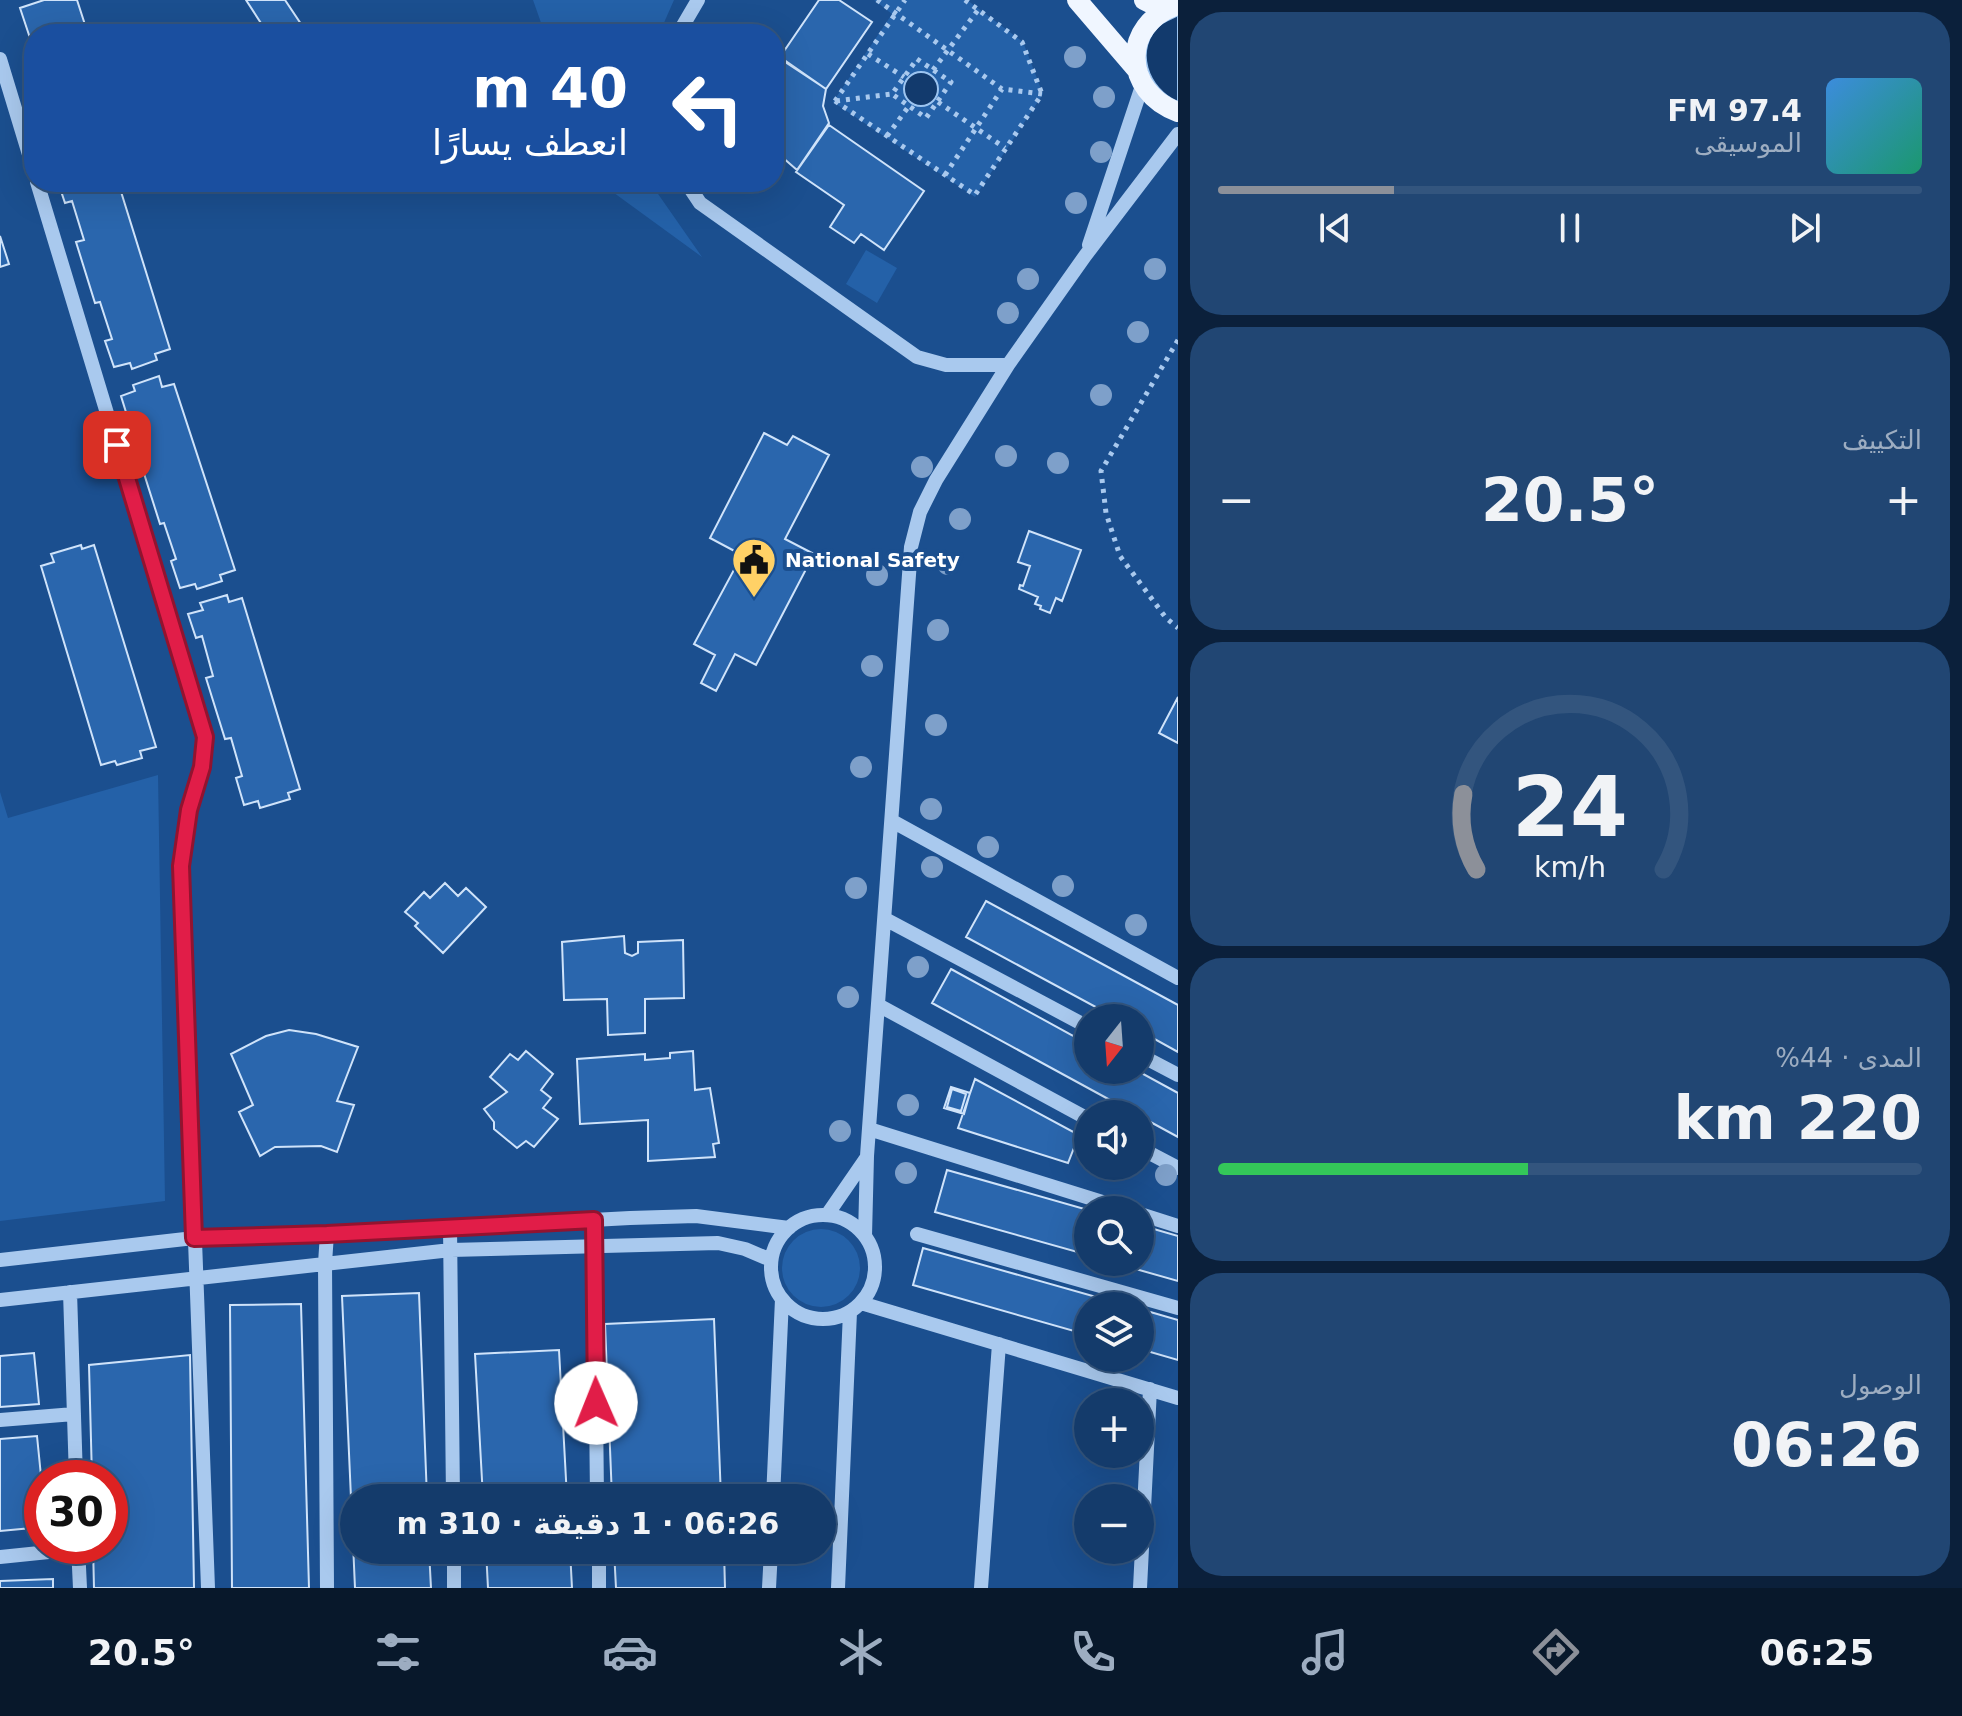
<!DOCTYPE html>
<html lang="ar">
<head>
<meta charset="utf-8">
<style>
	body { margin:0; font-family:"DejaVu Sans","Noto Naskh Arabic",sans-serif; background:#214673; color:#f1f3f6; direction:rtl; height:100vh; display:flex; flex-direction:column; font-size:30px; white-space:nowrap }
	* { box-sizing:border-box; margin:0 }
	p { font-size:26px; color:#9dadc1 }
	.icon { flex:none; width:44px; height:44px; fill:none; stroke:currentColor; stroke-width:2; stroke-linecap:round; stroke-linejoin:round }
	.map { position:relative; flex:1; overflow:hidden; direction:ltr }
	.sheet { display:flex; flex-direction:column; gap:12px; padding:12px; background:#0b203b; width:784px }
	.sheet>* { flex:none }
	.banner { position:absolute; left:24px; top:24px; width:760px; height:168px; border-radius:32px; box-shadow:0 8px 32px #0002,0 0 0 2px #33557e; direction:rtl; background:#1a4fa0; color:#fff; overflow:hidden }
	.needle { width:52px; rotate:197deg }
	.tools { position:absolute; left:1074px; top:1004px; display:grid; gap:16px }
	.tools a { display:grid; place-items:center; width:80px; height:80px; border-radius:50%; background:#143b6b; box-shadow:0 8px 32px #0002,0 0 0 2px #33557e; font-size:40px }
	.speed { position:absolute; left:24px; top:1460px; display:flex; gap:16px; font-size:40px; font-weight:700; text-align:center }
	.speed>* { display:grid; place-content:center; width:104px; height:104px; border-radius:50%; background:#143b6b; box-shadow:0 8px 32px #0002,0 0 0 2px #33557e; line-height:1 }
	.speed .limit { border:12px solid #d22; background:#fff; color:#111 }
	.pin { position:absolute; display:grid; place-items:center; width:68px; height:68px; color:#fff; margin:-34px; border-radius:16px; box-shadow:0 4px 12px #0006 }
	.me { position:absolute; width:88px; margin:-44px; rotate:359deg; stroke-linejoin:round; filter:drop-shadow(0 0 6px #0008) }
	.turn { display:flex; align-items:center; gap:28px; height:168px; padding:0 24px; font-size:36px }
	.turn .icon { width:104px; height:104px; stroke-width:2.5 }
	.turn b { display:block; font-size:56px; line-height:68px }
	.big { font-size:60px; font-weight:700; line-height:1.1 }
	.sheet .tile { flex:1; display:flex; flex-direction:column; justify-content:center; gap:12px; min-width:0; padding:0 28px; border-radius:32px; background:#214673 }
	.sheet .dial { align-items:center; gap:0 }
	.dial svg { height:208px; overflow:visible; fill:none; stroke:#33557e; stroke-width:7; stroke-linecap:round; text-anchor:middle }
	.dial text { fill:#f1f3f6; stroke:none }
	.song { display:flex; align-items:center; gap:24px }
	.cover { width:96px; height:96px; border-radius:12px; background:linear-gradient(135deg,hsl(210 70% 55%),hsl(160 70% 35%)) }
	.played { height:8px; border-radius:4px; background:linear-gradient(90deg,#8c9099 25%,#33557e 25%) }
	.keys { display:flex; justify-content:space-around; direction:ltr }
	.heat { display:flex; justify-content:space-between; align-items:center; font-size:44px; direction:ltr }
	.charge { height:12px; border-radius:6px; background:linear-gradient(90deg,#34c759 44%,#33557e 0) }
	.trip { position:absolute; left:340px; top:1484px; width:496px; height:80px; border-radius:40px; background:#143b6b; box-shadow:0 8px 32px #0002,0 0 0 2px #33557e; font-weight:700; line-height:80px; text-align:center; direction:rtl }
	.dock { display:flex; height:128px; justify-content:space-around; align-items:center; background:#08182b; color:#9dadc1 }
	.dock .icon { width:56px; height:56px }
	.dock .current { color:#8c9099 }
	.dock b { font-size:36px; color:#f1f3f6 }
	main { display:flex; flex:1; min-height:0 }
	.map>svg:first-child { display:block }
</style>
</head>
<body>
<main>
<section class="sheet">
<div class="tile">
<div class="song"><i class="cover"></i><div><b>97.4 FM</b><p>الموسيقى</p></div></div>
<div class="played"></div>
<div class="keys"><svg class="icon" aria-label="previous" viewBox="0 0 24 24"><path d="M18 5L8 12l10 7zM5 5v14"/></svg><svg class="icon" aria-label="pause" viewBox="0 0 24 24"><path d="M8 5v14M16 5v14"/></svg><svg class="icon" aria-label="next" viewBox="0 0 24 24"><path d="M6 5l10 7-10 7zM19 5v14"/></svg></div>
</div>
<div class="tile"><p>التكييف</p>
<div class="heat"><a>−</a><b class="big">20.5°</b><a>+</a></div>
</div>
<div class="tile dial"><svg viewBox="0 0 100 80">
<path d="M14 69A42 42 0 1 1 86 69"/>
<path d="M14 69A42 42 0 0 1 9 40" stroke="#8c9099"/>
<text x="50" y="56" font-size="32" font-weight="700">24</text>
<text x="50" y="72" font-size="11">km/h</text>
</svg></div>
<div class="tile"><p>المدى · 44%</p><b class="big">220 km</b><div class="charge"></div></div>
<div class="tile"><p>الوصول</p><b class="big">06:26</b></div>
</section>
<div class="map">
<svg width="1178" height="1588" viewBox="0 0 1178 1588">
	<rect width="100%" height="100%" fill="#1b4f8f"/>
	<!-- green -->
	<path fill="#2461a8" d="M 533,0 L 674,0 L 659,34 L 545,34 Z
		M 874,0 L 967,0 L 1023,42 L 1043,94 L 975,197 L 833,102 L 892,14 Z
		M 599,182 L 653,182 L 656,191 L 702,257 Z
		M 866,250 L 897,268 L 877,303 L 846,284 Z
		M 158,775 L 165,1201 L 0,1221 L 0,792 L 8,818 Z
		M782 1268a39 39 0 1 1 78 0a39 39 0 1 1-78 0Z"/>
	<!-- water -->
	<path fill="#123a6d" stroke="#9cc4f0" stroke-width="2" d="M 1178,15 L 1178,102 C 1148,90 1132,48 1161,24 C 1165,21 1173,18 1178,15 Z
		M904 89a17 17 0 1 1 34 0a17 17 0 1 1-34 0Z"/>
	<!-- building -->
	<path fill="#2a66ad" stroke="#cfe3fa" stroke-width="2" d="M 44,0 L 77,0 L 88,34 L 34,34 L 34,50 L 20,8 Z
		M 246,0 L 285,0 L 303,27 L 291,34 L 268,34 Z
		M 819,0 L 839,0 L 872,22 L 826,89 L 780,57 Z
		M 779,58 L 826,89 L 823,106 L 829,123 L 797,170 L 774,150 L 774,64 Z
		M 829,125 L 924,191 L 884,250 L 861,234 L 854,243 L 830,227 L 844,205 L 796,172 Z
		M 58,182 L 118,182 L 170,349 L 155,354 L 157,360 L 132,369 L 130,363 L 114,367 L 105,341 L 112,339 L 100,302 L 95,303 L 76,242 L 84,240 L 72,201 L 65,203 Z
		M 0,236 L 9,264 L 0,267 Z
		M 159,376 L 162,387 L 174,384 L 235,570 L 220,575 L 222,581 L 197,589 L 195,584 L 180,588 L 171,561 L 176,559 L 164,523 L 160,524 L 140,461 L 147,459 L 135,424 L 130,425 L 121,396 L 135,391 L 133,385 Z
		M 764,433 L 787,445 L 793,436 L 829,455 L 785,539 L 814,554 L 756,665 L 735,654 L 716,691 L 701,683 L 715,655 L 694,644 L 742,555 L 710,538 Z
		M 1029,531 L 1081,550 L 1062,601 L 1056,598 L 1050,613 L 1040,609 L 1041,606 L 1035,604 L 1038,597 L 1019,589 L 1020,585 L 1023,586 L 1030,566 L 1018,562 Z
		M 81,545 L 82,549 L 94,545 L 156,747 L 140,751 L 142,758 L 117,765 L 115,761 L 101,765 L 41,566 L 54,562 L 51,554 Z
		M 227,595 L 229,602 L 242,598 L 300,789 L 288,793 L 290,799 L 260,808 L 258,801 L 244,805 L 236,778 L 242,776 L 231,738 L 225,739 L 206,678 L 213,676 L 202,636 L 196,638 L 188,614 L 203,610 L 200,603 Z
		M 1178,697 L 1178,743 L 1159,733 Z
		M 445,883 L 458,896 L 466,888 L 486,907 L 443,953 L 415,926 L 418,923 L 405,912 L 424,892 L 430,898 Z
		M 986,901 L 1178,1005 L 1178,1052 L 1140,1031 L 1140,1018 L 1116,1018 L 966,937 Z
		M 624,936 L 625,953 L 632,956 L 638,953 L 638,942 L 683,940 L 684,998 L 645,999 L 645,1033 L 608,1035 L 607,999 L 564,1000 L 562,942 Z
		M 951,969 L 1088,1044 L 1088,1070 L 1136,1070 L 1178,1093 L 1178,1137 L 932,1003 Z
		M 289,1030 L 316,1034 L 358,1047 L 337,1101 L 354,1105 L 337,1152 L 321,1146 L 275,1147 L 260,1156 L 239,1112 L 253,1105 L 231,1054 L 266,1036 Z
		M 526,1051 L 553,1074 L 541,1090 L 551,1098 L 543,1108 L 558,1119 L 534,1147 L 526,1141 L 517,1148 L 494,1129 L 494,1122 L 484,1109 L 507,1092 L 490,1077 L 510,1054 L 518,1060 Z
		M 693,1051 L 695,1090 L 710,1088 L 719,1143 L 713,1144 L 715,1157 L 648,1161 L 648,1120 L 580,1124 L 577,1059 L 645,1054 L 645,1060 L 670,1058 L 670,1053 Z
		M 975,1079 L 1079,1135 L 1068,1163 L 958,1128 Z
		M 951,1087 L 970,1093 L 964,1114 L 944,1108 Z
		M 952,1089 L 966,1094 L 961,1111 L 947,1107 Z
		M 947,1170 L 1088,1210 L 1088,1255 L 935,1212 Z
		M 1140,1225 L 1178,1236 L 1178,1281 L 1111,1262 L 1140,1262 Z
		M 923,1248 L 1128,1306 L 1088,1306 L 1088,1335 L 913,1285 Z
		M 419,1293 L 427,1498 L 354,1498 L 354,1550 L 429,1550 L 431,1588 L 355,1588 L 342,1296 Z
		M 301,1304 L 309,1588 L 232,1588 L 230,1305 Z
		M 1140,1309 L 1178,1320 L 1178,1360 L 1140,1349 Z
		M 714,1319 L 721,1498 L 612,1498 L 605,1324 Z
		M 559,1350 L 567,1498 L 483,1498 L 475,1354 Z
		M 34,1353 L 39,1404 L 0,1407 L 0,1356 Z
		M 190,1355 L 194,1588 L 94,1588 L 93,1546 L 110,1546 L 110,1478 L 92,1478 L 89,1365 Z
		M 37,1436 L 42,1486 L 42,1527 L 0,1531 L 0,1439 Z
		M 486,1550 L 570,1550 L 572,1588 L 488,1588 Z
		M 614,1550 L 724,1550 L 725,1588 L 616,1588 Z
		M 53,1579 L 53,1588 L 0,1588 L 0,1581 Z"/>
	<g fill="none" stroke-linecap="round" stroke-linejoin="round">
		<!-- path -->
		<path stroke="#a9c9ee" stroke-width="5" stroke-dasharray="4 6" stroke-linecap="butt" d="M 877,0 L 1002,89 L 1042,94
			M 965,0 L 1022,42 L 1042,94
			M 868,54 L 904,77
			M 917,59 L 951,82 L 926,118 L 892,94 Z
			M 933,70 L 978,10
			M 835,101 L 975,195 L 1042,94
			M 835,101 L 905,0
			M 836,101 L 892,94
			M 938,102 L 1005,148
			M 887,136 L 909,106
			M 945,175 L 1002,89
			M 1178,340 L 1101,471 L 1106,513 L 1120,556 L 1166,618 L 1178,628"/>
		<!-- minor -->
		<path stroke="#a9c9ee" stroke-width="14" d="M 678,34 L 698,0
			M 0,59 L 34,171
			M 37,182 L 205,737 L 202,767 L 189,810 L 181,866 L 208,1588
			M 686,182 L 700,203 L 917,357 L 946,365 L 1008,365
			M 1089,245 L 1142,86
			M 892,821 L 1178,978
			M 885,919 L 1088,1027
			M 878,1005 L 1088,1119
			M 1140,1055 L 1178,1075
			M 869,1129 L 1128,1210
			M 1140,1148 L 1178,1168
			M 1140,1214 L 1178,1226
			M 827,1215 L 867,1157
			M771 1267a52 52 0 1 1 104 0a52 52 0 1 1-104 0Z
			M 594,1220 L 597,1498
			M 450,1227 L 453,1498
			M 917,1234 L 1178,1308
			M 865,1236 L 867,1156 L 911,547 L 920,512 L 936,480 L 1008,365 L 1085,256 L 1178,134
			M 0,1260 L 194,1238 L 327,1234 L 630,1218 L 696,1216 L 789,1228
			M 70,1292 L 76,1478
			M 0,1300 L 451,1250 L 718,1243 L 745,1249 L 771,1260
			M 861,1303 L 1178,1398
			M 0,1420 L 74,1414
			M 773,1498 L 782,1299
			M 78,1546 L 80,1588
			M 454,1550 L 454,1588
			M 599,1550 L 599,1588
			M 0,1557 L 78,1549
			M 327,1588 L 325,1263 L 327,1234
			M 769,1588 L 771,1550
			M 838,1588 L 850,1312
			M 981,1588 L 999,1344
			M 1140,1588 L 1150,1389"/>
		<!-- major -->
		<path stroke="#f0f6ff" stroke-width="20" d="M 1077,0 L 1137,70
			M 1144,0 L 1164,10
			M 1178,5 C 1120,24 1123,92 1178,112"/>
	</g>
	<!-- trees -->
	<g fill="#7ea0ca">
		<circle cx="1075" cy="57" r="11"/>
		<circle cx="1104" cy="97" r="11"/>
		<circle cx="1101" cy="152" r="11"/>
		<circle cx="1076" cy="203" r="11"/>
		<circle cx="1155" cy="269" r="11"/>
		<circle cx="1028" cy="279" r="11"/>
		<circle cx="1008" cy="313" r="11"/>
		<circle cx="1138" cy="332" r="11"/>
		<circle cx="1101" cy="395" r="11"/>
		<circle cx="1006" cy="456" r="11"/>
		<circle cx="1058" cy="463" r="11"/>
		<circle cx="922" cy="467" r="11"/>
		<circle cx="960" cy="519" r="11"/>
		<circle cx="948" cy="564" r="11"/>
		<circle cx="877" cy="575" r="11"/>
		<circle cx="938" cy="630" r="11"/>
		<circle cx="872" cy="666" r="11"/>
		<circle cx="936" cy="725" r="11"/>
		<circle cx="861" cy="767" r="11"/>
		<circle cx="931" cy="809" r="11"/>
		<circle cx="988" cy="847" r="11"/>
		<circle cx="932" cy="867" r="11"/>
		<circle cx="1063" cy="886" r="11"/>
		<circle cx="856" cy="888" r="11"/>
		<circle cx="1136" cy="925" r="11"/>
		<circle cx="918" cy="967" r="11"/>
		<circle cx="848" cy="997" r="11"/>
		<circle cx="908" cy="1105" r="11"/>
		<circle cx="840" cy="1131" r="11"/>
		<circle cx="906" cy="1173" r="11"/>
		<circle cx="1166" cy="1175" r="11"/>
	</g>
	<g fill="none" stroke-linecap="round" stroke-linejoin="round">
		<!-- route casing -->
		<g stroke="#92132f" stroke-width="20">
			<path id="route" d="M 117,445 L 205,737 L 202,767 L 189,810 L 181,866 L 194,1238 L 327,1234 L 594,1220 L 596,1403"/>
		</g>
		<!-- route -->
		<use href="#route" stroke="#e11d48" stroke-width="14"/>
	</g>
	<!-- icons -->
	<defs>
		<g id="civic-pin" transform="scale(2.3)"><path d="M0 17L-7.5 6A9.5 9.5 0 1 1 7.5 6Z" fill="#ffd166" stroke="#1b4f8f"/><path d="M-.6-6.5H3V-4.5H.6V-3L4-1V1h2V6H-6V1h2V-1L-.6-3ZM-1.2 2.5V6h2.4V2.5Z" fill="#111"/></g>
	</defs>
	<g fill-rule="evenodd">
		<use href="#civic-pin" x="754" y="560"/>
	</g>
	<g text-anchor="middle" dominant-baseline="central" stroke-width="8" stroke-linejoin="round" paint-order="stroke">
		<!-- poi labels -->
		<g font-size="20" font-weight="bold" fill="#fff" stroke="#1b4f8f" text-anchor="start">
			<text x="785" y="560">National Safety</text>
		</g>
	</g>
</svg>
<div class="tools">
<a><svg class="needle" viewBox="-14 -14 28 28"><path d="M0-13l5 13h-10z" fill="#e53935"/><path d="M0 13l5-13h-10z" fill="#9dadc1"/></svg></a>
<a><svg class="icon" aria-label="sound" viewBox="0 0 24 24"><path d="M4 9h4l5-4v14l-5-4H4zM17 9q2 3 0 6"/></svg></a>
<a><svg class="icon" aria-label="search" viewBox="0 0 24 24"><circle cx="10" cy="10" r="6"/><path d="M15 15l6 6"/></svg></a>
<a><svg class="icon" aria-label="layers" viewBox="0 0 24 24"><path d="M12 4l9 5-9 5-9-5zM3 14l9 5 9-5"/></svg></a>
<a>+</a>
<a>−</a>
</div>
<div class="speed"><div class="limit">30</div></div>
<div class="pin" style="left:117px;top:445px;background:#d93025"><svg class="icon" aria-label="arrive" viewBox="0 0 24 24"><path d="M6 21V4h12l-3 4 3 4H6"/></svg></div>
<svg class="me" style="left:596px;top:1403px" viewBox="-20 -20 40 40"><circle r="19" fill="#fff"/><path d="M0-13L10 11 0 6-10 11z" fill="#e11d48"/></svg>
<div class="trip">06:26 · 1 دقيقة · 310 m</div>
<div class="banner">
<div class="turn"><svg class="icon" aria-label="left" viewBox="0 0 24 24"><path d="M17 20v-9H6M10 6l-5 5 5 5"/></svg><div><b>40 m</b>انعطف يسارًا</div></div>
</div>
</div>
</main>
<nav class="dock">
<b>06:25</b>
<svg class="icon current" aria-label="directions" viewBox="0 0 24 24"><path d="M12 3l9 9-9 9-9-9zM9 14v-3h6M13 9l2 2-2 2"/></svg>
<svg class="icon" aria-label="music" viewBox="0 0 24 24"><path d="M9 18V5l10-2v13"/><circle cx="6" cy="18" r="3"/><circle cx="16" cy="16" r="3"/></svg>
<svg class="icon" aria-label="phone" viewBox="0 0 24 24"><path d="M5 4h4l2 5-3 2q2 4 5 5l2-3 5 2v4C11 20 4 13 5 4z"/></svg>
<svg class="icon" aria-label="climate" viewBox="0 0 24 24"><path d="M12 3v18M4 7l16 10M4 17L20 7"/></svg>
<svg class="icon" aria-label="car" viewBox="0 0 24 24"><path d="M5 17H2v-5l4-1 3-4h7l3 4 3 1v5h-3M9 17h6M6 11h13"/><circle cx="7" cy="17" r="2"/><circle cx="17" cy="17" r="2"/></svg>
<svg class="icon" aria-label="filters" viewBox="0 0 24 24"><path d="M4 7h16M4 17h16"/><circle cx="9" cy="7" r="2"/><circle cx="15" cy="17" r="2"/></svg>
<b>20.5°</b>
</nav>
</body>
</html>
